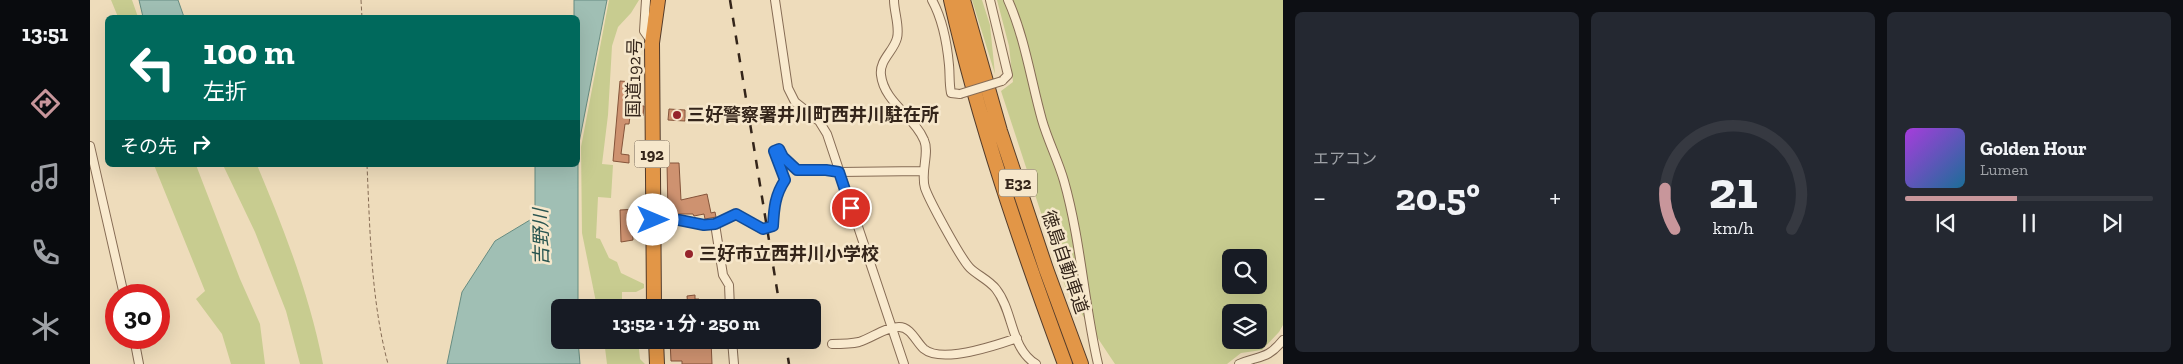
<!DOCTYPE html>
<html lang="ja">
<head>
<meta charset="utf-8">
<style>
	body { margin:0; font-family:"Zilla Slab","Noto Sans JP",serif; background:#242831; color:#f1f3f6; height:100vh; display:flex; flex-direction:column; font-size:19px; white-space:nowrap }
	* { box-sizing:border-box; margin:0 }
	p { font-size:16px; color:#9ea1a6 }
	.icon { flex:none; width:28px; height:28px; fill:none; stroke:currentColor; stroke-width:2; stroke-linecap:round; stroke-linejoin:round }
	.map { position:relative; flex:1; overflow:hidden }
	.drawer { display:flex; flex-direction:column; gap:12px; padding:12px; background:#0d0f14; width:900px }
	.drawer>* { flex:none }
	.guide { position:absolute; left:15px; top:15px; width:475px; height:152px; border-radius:8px; box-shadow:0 5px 20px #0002; background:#00695c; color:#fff; overflow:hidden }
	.tools { position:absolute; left:1132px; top:249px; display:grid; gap:10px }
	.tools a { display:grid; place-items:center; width:45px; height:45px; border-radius:8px; background:#171b24; box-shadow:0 5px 20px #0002; font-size:25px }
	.speed { position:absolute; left:15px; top:284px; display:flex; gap:10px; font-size:25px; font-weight:700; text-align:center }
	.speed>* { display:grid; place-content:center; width:65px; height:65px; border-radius:50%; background:#171b24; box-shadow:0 5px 20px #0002; line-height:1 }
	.speed .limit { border:8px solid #d22; background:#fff; color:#111 }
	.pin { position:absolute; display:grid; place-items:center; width:42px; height:42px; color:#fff; margin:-21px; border:2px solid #fff; border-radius:50%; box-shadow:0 1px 5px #0007 }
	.me { position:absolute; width:55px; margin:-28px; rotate:90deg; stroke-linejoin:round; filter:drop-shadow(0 0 4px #0008) }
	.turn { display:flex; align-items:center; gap:18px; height:105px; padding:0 15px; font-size:22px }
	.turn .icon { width:65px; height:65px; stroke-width:2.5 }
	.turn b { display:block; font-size:35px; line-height:42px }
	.then { display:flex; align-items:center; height:48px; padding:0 15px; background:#0003; gap:10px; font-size:19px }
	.big { font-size:38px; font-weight:700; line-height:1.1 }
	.drawer .card { flex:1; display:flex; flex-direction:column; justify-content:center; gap:8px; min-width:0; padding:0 18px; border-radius:8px; background:#242831 }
	.drawer .dial { align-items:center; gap:0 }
	.dial svg { height:130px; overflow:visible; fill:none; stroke:#363941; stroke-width:7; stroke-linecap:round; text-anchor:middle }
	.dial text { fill:#f1f3f6; stroke:none }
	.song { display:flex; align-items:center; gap:15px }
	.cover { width:60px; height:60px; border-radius:8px; background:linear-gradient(135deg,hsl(280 70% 55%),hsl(200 70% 35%)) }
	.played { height:5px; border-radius:2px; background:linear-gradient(90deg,#c8969b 45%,#363941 45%) }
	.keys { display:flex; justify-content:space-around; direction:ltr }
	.heat { display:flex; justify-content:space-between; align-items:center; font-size:28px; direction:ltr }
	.drawer .tiles { flex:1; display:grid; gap:12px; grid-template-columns:repeat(3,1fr) }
	.trip { position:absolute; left:461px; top:299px; width:270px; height:50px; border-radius:8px; background:#171b24; box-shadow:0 5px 20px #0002; font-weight:700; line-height:50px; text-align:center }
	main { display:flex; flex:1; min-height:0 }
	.menu { display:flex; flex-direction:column; width:90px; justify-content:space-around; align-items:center; background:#090b0e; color:#9ea1a6 }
	.menu .icon { width:35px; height:35px }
	.menu .active { color:#c8969b }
	.menu b { font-size:22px; color:#f1f3f6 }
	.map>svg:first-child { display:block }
</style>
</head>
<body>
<main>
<nav class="menu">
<b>13:51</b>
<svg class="icon active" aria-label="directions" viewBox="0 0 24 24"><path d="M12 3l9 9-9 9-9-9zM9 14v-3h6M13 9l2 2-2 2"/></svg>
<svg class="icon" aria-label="music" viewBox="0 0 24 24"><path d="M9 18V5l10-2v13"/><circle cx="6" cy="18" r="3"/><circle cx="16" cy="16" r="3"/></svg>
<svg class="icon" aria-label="phone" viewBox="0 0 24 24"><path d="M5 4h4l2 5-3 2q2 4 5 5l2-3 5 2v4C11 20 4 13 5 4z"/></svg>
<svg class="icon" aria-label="climate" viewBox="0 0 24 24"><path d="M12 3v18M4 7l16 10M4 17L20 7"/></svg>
</nav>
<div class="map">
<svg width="1193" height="364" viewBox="0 0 1193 364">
	<rect width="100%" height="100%" fill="#eedcbb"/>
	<!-- green -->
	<path fill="#c8cc90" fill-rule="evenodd" d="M 21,0 L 42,0 L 48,17 L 28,17 Z
		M 519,0 L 549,0 L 541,13 L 528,27 L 522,46 L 518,115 L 512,164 L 523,165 L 521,198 L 508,197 L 506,238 L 510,239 L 519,258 L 527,262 L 531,273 L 554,284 L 554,288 L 546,292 L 532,292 L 532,308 L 507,307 L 492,233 L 491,147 Z
		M 882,0 L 892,0 L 900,25 L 905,74 Z
		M 907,0 L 1193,0 L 1193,325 L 1189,332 L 1172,350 L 1151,353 L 1137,364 L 1025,364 L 977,292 L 911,91 L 923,82 L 919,46 ZM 1141,258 L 1169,258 L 1169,285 L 1141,285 ZM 1141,312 L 1169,312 L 1169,340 L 1141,340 Z
		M 64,165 L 106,165 L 150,279 L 170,324 L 175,364 L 141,364 L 132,334 L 106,299 L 115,291 Z
		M 133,165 L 167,165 C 194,229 220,296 233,364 L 210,364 L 196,311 L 165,232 Z
		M 514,340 L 548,340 L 550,359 L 555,364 L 517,364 Z"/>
	<!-- water -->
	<path fill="#a0bfb4" stroke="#678c81" d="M 49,0 L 88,0 L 94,17 L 53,17 Z
		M 484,0 L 517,0 L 488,148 L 488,307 L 470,308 L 470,340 L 488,340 L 490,364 L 357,364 L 372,292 L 405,241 L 445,217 L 445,165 L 488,165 L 488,18 L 484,17 Z"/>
	<!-- building -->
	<path fill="#ce9270" stroke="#85543a" d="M 530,81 L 543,82 L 541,106 L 554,106 L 553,116 L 540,116 L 539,124 L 535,124 L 531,154 L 539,155 L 539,163 L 523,161 Z
		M 579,109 L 595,110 L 595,121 L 578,120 Z
		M 577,163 L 589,163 L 591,200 L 617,194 L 621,213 L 625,212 L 626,217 L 615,219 L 614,214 L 604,216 L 603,214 L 578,214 Z
		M 548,209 L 549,219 L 542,219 L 543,240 L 531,242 L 530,210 Z
		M 605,295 L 605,299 L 609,299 L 610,308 L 598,308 L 597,296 Z
		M 580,340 L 621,340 L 622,364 L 592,364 L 592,361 L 581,361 Z"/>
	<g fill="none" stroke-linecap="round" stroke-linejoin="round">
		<!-- street casing -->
		<g stroke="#866c55" stroke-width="10">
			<path id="street" d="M 556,0 L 554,31 L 561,41
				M 685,0 L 698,88 L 705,102 L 729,121 L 737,134 L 814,364
				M 804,0 C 804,12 810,27 807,38 C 804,51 789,60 791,75 C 794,102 824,116 834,140 C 840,153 830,172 835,188 C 839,200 871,259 880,268 C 887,275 899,280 906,289 C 924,312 920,348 946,364
				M 842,0 C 853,20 857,43 859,65 C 860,75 859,83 861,93 L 870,94
				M 900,0 L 918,75 L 912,81
				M 918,0 C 935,38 941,81 952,120 C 958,141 968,160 974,181 C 991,241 994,304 1008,364
				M 0,146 L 34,295
				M 563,220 L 589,220 L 615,225 L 625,224 L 646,214 L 673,229 L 683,226 C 684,208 685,195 695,180 L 684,151 L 689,149 C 705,181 721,167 749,172 L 833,171
				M 625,224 L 633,275 L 639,285 L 640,308
				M 44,338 L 49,364
				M 642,340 L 644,364
				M 742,344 C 751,344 760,344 769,342 C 782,338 795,327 809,327 C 821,327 826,342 834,349 C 852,364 907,345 927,338
				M 1149,364 C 1170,355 1177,360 1193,340"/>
		</g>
		<!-- highway casing -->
		<g stroke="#533b2a" stroke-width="16">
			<path id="highway" d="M 861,0 C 889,124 931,245 975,364
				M 873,0 L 910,131 L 956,269 L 991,364
				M 564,308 L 562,43 L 568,0
				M 566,340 L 567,364"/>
		</g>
		<!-- path -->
		<path stroke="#866c55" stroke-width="1" stroke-dasharray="4 2.5" stroke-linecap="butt" d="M 271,0 L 272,18
			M 277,165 C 280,231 281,300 298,364"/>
		<!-- street -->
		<use href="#street" stroke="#f9eace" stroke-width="8"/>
		<!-- highway -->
		<use href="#highway" stroke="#e29647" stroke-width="14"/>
		<!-- rail -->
		<path stroke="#34251a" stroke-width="2.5" stroke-dasharray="9 9" stroke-linecap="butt" d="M 640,0 L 690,308
			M 695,340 L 699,364"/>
		<!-- street-bridge casing -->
		<g stroke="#866c55" stroke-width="10" stroke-linecap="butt">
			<path id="street-bridge" d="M 870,94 L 912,81"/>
		</g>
		<!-- street-bridge -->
		<use href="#street-bridge" stroke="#f9eace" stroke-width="8"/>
	</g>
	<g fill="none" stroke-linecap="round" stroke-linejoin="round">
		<!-- route casing -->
		<g stroke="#114b97" stroke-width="12">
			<path id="route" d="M 563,220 L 589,220 L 614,225 L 625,224 L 646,214 L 673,229 L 683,226 C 684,208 685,195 695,180 L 684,151 L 689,149 L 693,157 L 707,170 L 736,170 L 749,172 L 761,208"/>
		</g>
		<!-- route -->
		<use href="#route" stroke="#1a73e8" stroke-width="9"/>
	</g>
	<!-- markers -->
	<g fill="#96242b" stroke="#f6e7cb" stroke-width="2">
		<circle cx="587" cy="115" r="5"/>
		<circle cx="599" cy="254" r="5"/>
	</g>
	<g text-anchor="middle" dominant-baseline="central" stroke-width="5" stroke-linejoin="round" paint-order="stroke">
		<!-- shield labels -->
		<g fill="#f6e7cb" stroke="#6e5f4f" stroke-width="1">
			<rect x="544.5" y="140.5" width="35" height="27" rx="4"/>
			<rect x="909" y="169.5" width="38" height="27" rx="4"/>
		</g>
		<g font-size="16" font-weight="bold" fill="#34251a">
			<text x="562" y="154">192</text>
			<text x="928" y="183">E32</text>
		</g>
		<!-- street labels -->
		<g font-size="18" fill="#34251a" stroke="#f6e7cb">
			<text transform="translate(544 78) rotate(-89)">国道192号</text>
			<text transform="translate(975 262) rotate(71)">徳島自動車道</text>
		</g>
		<!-- poi labels -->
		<g font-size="18" font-weight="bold" fill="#34251a" stroke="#f6e7cb" text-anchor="start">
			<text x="597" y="115">三好警察署井川町西井川駐在所</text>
			<text x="609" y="254">三好市立西井川小学校</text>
		</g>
		<!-- water labels -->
		<g font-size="19" font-style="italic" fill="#295550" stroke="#f6e7cb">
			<text transform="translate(451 237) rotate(-91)">吉野川</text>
		</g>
	</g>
</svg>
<div class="tools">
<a><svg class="icon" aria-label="search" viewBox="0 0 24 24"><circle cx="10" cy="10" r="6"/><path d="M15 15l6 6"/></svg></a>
<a><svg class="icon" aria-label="layers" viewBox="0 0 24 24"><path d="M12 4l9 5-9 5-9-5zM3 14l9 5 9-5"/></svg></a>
</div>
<div class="speed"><div class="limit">30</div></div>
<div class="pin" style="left:761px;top:208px;background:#d93025"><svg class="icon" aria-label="arrive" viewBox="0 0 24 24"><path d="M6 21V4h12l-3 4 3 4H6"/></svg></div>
<svg class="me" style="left:563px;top:220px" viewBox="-20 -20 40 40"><circle r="19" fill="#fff"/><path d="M0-13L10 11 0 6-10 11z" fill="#1a73e8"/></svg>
<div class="trip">13:52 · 1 分 · 250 m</div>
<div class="guide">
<div class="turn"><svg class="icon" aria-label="left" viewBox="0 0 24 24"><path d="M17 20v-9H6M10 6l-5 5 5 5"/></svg><div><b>100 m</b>左折</div></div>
<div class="then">その先<svg class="icon" aria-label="right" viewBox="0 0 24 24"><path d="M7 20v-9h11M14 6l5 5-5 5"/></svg></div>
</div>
</div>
<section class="drawer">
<div class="tiles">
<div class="card"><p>エアコン</p>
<div class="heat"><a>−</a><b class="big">20.5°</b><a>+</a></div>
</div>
<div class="card dial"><svg viewBox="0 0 100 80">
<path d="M14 69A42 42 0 1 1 86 69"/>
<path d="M14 69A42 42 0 0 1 8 44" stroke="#c8969b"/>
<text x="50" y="56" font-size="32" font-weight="700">21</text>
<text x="50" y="72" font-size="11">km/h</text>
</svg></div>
<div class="card">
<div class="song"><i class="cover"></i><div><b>Golden Hour</b><p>Lumen</p></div></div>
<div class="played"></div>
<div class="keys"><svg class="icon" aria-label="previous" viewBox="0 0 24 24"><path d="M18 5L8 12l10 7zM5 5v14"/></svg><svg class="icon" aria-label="pause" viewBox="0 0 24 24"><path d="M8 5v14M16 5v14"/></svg><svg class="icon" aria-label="next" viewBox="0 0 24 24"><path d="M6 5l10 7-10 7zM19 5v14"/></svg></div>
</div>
</div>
</section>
</main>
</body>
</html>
